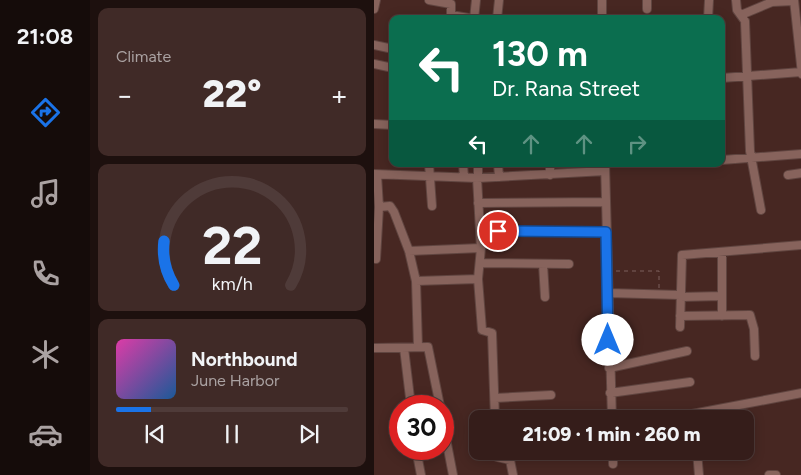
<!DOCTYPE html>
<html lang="en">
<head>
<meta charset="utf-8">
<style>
	body { margin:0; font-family:Figtree,sans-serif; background:#402a27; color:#f1f3f6; height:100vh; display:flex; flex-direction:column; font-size:19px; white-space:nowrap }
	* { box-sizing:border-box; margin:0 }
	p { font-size:16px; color:#aaa2a2 }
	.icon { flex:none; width:28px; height:28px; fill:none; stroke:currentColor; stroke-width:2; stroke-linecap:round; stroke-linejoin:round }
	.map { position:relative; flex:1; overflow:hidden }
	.panel { display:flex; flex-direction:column; gap:8px; padding:8px; background:#1d100e; width:284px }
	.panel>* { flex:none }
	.banner { position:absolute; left:15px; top:15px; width:336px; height:152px; border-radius:10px; box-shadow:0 2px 12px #0003,0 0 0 1px #4f3b39; background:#0b6e4f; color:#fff; overflow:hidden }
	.speed { position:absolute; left:15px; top:395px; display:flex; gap:10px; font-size:25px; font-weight:700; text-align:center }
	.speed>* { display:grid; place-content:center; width:65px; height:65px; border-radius:50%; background:#351d1a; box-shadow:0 2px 12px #0003,0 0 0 1px #4f3b39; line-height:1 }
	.speed .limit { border:8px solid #d22; background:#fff; color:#111 }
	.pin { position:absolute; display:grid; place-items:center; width:42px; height:42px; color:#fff; margin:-21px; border:2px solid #fff; border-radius:50%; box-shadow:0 1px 5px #0007 }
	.me { position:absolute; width:55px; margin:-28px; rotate:0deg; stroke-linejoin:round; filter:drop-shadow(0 0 4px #0008) }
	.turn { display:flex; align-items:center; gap:18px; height:105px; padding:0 20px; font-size:22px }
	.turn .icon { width:65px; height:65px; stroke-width:2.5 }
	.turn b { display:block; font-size:35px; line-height:42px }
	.lanes { display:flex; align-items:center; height:48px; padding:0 20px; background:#0003; justify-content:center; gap:25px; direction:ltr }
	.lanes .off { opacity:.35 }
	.big { font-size:38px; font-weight:800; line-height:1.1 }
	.panel .card { flex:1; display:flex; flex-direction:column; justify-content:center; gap:8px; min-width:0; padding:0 18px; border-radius:10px; background:#402a27 }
	.panel .dial { align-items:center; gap:0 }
	.dial svg { height:130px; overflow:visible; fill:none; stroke:#4f3b39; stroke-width:7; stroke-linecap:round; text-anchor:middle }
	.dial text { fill:#f1f3f6; stroke:none }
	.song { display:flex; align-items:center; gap:15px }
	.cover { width:60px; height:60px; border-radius:8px; background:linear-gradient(135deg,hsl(320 70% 55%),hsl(210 70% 35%)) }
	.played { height:5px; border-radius:2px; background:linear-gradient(90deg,#1a73e8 15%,#4f3b39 15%) }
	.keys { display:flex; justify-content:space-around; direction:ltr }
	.heat { display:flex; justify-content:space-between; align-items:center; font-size:28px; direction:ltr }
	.trip { position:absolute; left:95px; top:410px; width:285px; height:50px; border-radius:10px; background:#351d1a; box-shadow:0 2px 12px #0003,0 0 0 1px #4f3b39; font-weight:800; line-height:50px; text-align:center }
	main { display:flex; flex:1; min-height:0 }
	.tabs { display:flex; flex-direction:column; width:90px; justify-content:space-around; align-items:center; background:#150c0a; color:#aaa2a2 }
	.tabs .icon { width:35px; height:35px }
	.tabs .selected { color:#1a73e8 }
	.tabs b { font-size:22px; color:#f1f3f6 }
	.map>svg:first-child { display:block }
</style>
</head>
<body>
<main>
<nav class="tabs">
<b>21:08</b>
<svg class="icon selected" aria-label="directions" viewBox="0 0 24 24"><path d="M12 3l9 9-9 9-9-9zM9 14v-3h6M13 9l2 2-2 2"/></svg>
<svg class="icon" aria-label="music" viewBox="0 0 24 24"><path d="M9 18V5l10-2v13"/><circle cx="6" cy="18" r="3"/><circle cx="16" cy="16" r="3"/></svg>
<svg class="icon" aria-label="phone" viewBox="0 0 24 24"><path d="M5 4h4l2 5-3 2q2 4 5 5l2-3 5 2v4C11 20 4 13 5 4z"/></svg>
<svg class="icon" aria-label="climate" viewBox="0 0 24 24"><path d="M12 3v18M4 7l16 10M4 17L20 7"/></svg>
<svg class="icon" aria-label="car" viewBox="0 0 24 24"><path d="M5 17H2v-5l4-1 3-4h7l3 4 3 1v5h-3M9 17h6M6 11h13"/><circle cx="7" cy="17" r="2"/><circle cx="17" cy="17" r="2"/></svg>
</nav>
<section class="panel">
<div class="card"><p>Climate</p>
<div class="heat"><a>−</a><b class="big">22°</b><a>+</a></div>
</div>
<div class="card dial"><svg viewBox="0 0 100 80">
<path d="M14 69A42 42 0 1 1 86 69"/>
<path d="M14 69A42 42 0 0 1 8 42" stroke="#1a73e8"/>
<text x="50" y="56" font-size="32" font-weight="700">22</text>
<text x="50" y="72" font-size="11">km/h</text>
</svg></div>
<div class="card">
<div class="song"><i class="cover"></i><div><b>Northbound</b><p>June Harbor</p></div></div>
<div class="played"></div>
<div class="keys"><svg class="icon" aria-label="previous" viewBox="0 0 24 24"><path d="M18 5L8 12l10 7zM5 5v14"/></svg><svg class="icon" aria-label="pause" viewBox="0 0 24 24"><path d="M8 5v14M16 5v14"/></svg><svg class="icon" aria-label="next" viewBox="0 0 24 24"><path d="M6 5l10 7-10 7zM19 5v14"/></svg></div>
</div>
</section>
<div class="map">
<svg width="428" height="475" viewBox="0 0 428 475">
	<rect width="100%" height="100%" fill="#472722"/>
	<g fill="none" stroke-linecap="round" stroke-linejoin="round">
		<!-- minor casing -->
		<g stroke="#604540" stroke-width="10">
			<path id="minor" d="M 55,0 L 77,4 L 77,15 L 100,19 L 102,0
				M 228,0 L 228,19
				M 273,0 L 273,9
				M 362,0 L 363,10 L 371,21 L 376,151 L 387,210
				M 420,0 L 428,74
				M 0,9 L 2,0
				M 367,15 L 398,2 L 420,1
				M 123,19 L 125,0
				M 334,19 L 335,0
				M 0,45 L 19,49
				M 0,64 L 19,68
				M 348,78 L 428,72
				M 0,124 L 19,125
				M 348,160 L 428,154
				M 55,164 L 58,206
				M 89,164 L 90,177
				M 104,164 L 104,177
				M 124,164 L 125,177
				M 176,164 L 176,175
				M 231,164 L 238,419
				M 0,174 L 103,178 L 231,171
				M 414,175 L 428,173
				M 103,178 L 107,248 L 104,279 L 108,330 L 118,333 L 121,419
				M 104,203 L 232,202
				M 5,207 L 16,206 L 20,212 L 35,251 L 42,281 L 44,347
				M 106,231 L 232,232
				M 35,251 L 107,248
				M 348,253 L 348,316
				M 2,259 L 5,207 L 3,175
				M 107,263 L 195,264
				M 169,264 L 171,297
				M 42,281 L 104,279
				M 234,293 L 306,295
				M 306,297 L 348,296
				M 306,316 L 376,315 L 380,329 L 381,356
				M 306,327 L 308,255 L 428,245
				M 0,348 L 54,347 L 66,406
				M 30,348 L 37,406
				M 235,368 L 313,351
				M 236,393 L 316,382
				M 121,398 L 177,395
				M 292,419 L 428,393
				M 69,423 L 79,475
				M 42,449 L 47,475
				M 122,451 L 123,457 L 136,460 L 139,475
				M 239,451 L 239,464
				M 323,451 L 325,475
				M 395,475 L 402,475"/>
		</g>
		<!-- path -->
		<path stroke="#7d615c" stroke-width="1" stroke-dasharray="4 4" stroke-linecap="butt" d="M 242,271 L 285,271 L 285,288"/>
		<!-- minor -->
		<use href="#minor" stroke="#87635c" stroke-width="8"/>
	</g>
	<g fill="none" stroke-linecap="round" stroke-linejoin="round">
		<!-- route casing -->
		<g stroke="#114b97" stroke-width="12">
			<path id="route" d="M 124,231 L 232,232 L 234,340"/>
		</g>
		<!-- route -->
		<use href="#route" stroke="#1a73e8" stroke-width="9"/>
	</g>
</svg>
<div class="speed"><div class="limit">30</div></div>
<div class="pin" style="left:124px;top:231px;background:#d93025"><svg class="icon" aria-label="arrive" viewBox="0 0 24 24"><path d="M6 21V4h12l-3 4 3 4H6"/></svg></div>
<svg class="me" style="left:234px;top:340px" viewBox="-20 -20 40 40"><circle r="19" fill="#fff"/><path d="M0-13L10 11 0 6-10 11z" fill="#1a73e8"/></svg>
<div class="trip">21:09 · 1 min · 260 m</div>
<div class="banner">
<div class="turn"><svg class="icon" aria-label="left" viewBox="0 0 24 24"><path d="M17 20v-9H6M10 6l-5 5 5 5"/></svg><div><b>130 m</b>Dr. Rana Street</div></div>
<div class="lanes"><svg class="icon" aria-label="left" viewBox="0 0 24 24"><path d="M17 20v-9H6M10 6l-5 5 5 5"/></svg><svg class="icon off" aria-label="ahead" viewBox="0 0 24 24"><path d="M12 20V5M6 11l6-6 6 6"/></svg><svg class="icon off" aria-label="ahead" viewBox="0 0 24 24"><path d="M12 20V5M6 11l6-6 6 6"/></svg><svg class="icon off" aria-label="right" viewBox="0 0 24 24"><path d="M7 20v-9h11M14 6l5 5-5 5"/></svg></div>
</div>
</div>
</main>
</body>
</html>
